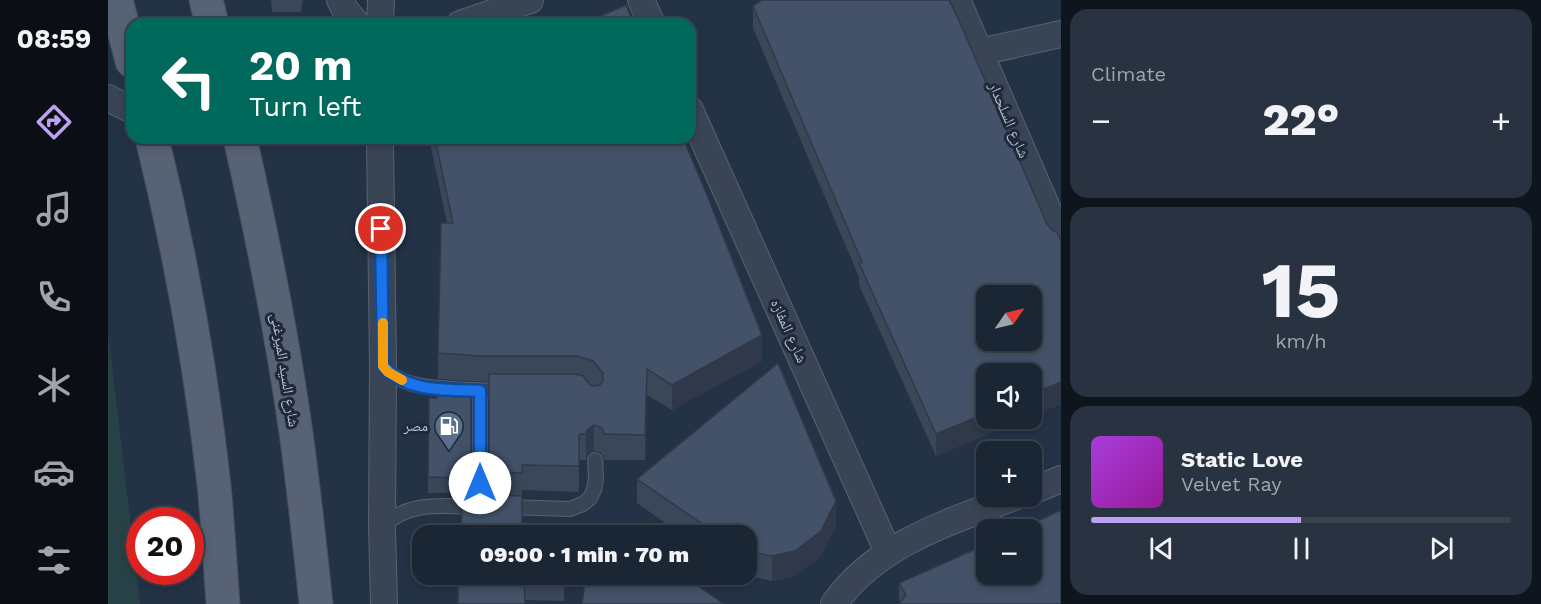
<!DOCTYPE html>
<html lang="en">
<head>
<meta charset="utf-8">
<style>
	body { margin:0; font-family:"Work Sans","Noto Naskh Arabic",sans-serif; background:#283240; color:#f1f3f6; height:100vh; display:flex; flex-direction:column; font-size:22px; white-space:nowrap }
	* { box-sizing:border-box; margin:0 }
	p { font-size:20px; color:#a0a5ac }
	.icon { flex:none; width:33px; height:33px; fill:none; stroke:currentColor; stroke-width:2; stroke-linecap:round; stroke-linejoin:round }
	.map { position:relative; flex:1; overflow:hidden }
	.side { display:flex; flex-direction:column; gap:9px; padding:9px; background:#0f151d; width:480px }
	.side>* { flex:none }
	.guide { position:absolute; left:18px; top:18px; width:570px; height:126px; border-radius:18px; box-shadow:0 3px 9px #0003,0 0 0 2px #39434f; background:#00695c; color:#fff; overflow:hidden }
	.needle { width:39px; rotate:56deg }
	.fabs { position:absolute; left:868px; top:285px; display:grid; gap:12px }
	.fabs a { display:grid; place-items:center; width:66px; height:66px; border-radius:12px; background:#1b2634; box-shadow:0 3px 9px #0003,0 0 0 2px #39434f; font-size:30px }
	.speed { position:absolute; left:18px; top:507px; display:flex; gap:12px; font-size:30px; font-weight:700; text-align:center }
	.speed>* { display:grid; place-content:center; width:78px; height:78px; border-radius:50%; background:#1b2634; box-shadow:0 3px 9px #0003,0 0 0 2px #39434f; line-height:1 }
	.speed .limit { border:9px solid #d22; background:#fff; color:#111 }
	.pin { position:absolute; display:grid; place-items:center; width:51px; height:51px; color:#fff; margin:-26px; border:3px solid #fff; border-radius:50%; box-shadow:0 2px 6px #0007 }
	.me { position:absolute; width:66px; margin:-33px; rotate:0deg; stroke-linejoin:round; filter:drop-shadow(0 0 4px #0008) }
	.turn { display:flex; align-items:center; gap:21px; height:126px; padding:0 24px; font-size:27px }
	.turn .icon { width:78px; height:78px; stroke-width:2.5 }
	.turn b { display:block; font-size:42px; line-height:51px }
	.big { font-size:45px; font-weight:800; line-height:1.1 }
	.side .card { flex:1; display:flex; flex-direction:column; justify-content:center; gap:9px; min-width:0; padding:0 21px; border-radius:18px; background:#283240 }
	.side .dial { align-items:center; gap:0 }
	.dial b { font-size:78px; line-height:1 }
	.song { display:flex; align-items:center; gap:18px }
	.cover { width:72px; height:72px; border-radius:9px; background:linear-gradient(135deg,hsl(280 70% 55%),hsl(300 70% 35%)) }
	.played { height:6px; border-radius:3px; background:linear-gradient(90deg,#bca0f2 50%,#39434f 50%) }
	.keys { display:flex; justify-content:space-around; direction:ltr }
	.heat { display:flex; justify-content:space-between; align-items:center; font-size:33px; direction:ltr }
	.trip { position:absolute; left:304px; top:525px; width:345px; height:60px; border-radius:18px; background:#1b2634; box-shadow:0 3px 9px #0003,0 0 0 2px #39434f; font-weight:800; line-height:60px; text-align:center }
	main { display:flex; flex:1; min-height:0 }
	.dock { display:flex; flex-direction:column; width:108px; justify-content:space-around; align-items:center; background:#0b0f15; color:#a0a5ac }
	.dock .icon { width:42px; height:42px }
	.dock .active { color:#bca0f2 }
	.dock b { font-size:27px; color:#f1f3f6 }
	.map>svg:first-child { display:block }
</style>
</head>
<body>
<main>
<nav class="dock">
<b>08:59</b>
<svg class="icon active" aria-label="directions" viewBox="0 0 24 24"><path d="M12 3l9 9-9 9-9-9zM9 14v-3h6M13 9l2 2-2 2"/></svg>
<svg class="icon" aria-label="music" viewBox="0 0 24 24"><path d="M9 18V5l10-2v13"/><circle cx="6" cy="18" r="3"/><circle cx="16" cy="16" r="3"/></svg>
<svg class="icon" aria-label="phone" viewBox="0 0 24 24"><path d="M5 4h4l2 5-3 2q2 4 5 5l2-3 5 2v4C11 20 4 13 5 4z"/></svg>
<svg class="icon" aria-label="climate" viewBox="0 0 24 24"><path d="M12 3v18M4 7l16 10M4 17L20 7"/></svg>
<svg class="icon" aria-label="car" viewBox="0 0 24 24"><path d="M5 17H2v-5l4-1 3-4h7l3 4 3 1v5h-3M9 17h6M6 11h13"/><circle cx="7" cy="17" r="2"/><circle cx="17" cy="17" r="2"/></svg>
<svg class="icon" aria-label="filters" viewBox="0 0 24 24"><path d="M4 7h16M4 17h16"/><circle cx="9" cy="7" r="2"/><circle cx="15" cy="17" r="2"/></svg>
</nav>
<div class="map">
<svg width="953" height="604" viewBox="0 0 953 604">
	<rect width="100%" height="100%" fill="#243246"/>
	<!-- green -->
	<path fill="#274246" d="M 0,331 L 32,604 L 0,604 Z"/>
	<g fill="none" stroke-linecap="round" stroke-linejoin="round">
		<!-- service casing -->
		<g stroke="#586272" stroke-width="16">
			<path id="service" d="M 276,367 C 294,387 319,387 345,389 C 362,390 380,391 397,391
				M 372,391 L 372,507
				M 396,507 L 462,509 L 475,504 L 482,498 L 486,490 L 488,478 L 487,460
				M 274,527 C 301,500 337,506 371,507"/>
		</g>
		<!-- minor casing -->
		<g stroke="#586272" stroke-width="28">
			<path id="minor" d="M 232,0 L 238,11 L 249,24
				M 533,0 L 544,24
				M 849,0 L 953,240
				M 272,24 L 273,0
				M 352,24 L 422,0
				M 872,52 L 953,34
				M 0,98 L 24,110
				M 582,110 L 780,552
				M 272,138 L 275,366 L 274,527 L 276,604
				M 924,491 L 953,479
				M 726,604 C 769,543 842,522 909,496"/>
		</g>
		<!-- primary casing -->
		<g stroke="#434d5e" stroke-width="35">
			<path id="primary" d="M 8,0 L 24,61
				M 98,0 L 104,24
				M 44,138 C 72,252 93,368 106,485 C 110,525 112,564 115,604
				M 132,138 C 154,235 174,334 188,433 C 196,490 202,547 208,604"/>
		</g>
		<!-- service -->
		<use href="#service" stroke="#394455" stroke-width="14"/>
		<!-- minor -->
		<use href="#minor" stroke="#394455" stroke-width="26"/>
		<!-- primary -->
		<use href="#primary" stroke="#576375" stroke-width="33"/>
	</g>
	<!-- wall -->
	<path fill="#3a4759" d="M 163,0 L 195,0 L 193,12 L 164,12 Z
		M 645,6 L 939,224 L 953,241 L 953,404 L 924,416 L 924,374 L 879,418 L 918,418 L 828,456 L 751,285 L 751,277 L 645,28 Z
		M 321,138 L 575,138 L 654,361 L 564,410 L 539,395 L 537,460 L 496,460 L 495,456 L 492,452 L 486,451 L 479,455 L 478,460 L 471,460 L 471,492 L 414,490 L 414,530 L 353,536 L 355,493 L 320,493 L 320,477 L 329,398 L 363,384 L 363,494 L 381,495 L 381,382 L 330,379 L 330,353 L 339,223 Z
		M 529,479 L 728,525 L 713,556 L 687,576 L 664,581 L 633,574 L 639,574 L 639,536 L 576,536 L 529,503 Z
		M 953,510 L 791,604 L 791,583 Z
		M 456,574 L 456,601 L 417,600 L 352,582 Z"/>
	<!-- shaded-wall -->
	<path fill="#2f3949" d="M 654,335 L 654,361 L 564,410 L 564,385 Z
		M 539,369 L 539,395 L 537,460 L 537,435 Z
		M 953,382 L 953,404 L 924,416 L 924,394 Z
		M 879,413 L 879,418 L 918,418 L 828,456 L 828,434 Z
		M 486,425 L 486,451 L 479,455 L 478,460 L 478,434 L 479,430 Z
		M 728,501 L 728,525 L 713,556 L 687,576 L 664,581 L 664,556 Z"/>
	<!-- building -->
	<path fill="#435268" stroke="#2f3949" stroke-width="1.5" fill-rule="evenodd" d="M 654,0 L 841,0 L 850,18 L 939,224 L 944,230 L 949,232 L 953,241 L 953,382 L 924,394 L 924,374 L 879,374 L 879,413 L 828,434 L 751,263 L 754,262 L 645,6 ZM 879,296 L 924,296 L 924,340 L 879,340 Z
		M 518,5 L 526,24 L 474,24 Z
		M 327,138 L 575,138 L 599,195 L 654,335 L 564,385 L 539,369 L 537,435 L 496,434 L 495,430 L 492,427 L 486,425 L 479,430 L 478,434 L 471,434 L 471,466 L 414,465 L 414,473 L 381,472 L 381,374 L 467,374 L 475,376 L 482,385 L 487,386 L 492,385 L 495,381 L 495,373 L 485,361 L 469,356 L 372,356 L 330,353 L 333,223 L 345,223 Z
		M 670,363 L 728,501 L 713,531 L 687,551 L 664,556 L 639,551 L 639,536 L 612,536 L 529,479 Z
		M 329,382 L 363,384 L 363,482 L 355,482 L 355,478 L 320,477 L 321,398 L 329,398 Z
		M 354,494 L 414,496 L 414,530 L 457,531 L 457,536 L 353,536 Z
		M 953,510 L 953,604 L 791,604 L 798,595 L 791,583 L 879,544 L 879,574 L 924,574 L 924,530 L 911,530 Z
		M 352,574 L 456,574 L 456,581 L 416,579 L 417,604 L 350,604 L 350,582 L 352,582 Z
		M 478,574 L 573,574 L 616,604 L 474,604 Z"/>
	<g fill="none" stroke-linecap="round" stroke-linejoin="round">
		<!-- route casing -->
		<g stroke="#114b97" stroke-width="15">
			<path id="route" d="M 273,229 L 275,366 C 300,393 338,389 372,391 L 372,483"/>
		</g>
		<!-- route -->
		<use href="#route" stroke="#1a73e8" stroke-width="10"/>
		<!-- slow -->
		<path stroke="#f59e0b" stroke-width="10" d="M 275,323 L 275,366 L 280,372 L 294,380"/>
	</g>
	<!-- icons -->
	<defs>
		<g id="fuel-pin" transform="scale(1.5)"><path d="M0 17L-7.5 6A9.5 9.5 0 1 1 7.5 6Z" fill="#5c6f8a" stroke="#1e293a"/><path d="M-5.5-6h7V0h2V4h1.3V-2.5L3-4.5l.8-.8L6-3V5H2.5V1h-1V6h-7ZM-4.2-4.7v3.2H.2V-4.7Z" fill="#fff"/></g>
	</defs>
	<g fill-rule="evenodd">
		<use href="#fuel-pin" x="341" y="426"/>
	</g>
	<g text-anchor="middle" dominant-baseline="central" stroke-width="6" stroke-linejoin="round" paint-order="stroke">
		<!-- street labels -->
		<g font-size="15" fill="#b7bfce" stroke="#1e293a">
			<text transform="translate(901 120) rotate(67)">شارع السلحدار</text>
			<text transform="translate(681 331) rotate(66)">شارع المفازه</text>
			<text transform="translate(177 370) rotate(81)">شارع السيد الميرغنى</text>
		</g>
		<!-- poi labels -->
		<g font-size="15" fill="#b7bfce" stroke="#1e293a" text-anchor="end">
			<text x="320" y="426">مصر</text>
		</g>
	</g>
</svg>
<div class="fabs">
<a><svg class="needle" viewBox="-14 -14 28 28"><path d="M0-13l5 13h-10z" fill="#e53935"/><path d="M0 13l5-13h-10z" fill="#a0a5ac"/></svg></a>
<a><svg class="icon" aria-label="sound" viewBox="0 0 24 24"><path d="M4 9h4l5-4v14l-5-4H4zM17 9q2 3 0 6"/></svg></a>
<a>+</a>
<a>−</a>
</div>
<div class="speed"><div class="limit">20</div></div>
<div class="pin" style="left:273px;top:229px;background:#d93025"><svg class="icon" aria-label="arrive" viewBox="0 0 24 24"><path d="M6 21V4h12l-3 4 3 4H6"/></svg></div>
<svg class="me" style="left:372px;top:483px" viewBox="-20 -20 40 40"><circle r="19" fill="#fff"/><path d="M0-13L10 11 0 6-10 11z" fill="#1a73e8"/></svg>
<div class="trip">09:00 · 1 min · 70 m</div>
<div class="guide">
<div class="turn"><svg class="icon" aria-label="left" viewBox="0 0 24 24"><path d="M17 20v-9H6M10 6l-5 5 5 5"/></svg><div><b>20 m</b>Turn left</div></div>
</div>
</div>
<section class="side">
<div class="card"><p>Climate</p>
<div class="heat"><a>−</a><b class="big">22°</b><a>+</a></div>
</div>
<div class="card dial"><b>15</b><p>km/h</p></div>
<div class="card">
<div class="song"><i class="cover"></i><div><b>Static Love</b><p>Velvet Ray</p></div></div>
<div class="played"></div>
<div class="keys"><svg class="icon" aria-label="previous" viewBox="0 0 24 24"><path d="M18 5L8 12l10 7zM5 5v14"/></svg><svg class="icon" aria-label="pause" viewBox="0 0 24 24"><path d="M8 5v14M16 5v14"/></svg><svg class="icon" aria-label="next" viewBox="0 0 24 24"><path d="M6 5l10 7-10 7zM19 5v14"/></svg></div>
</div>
</section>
</main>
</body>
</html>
